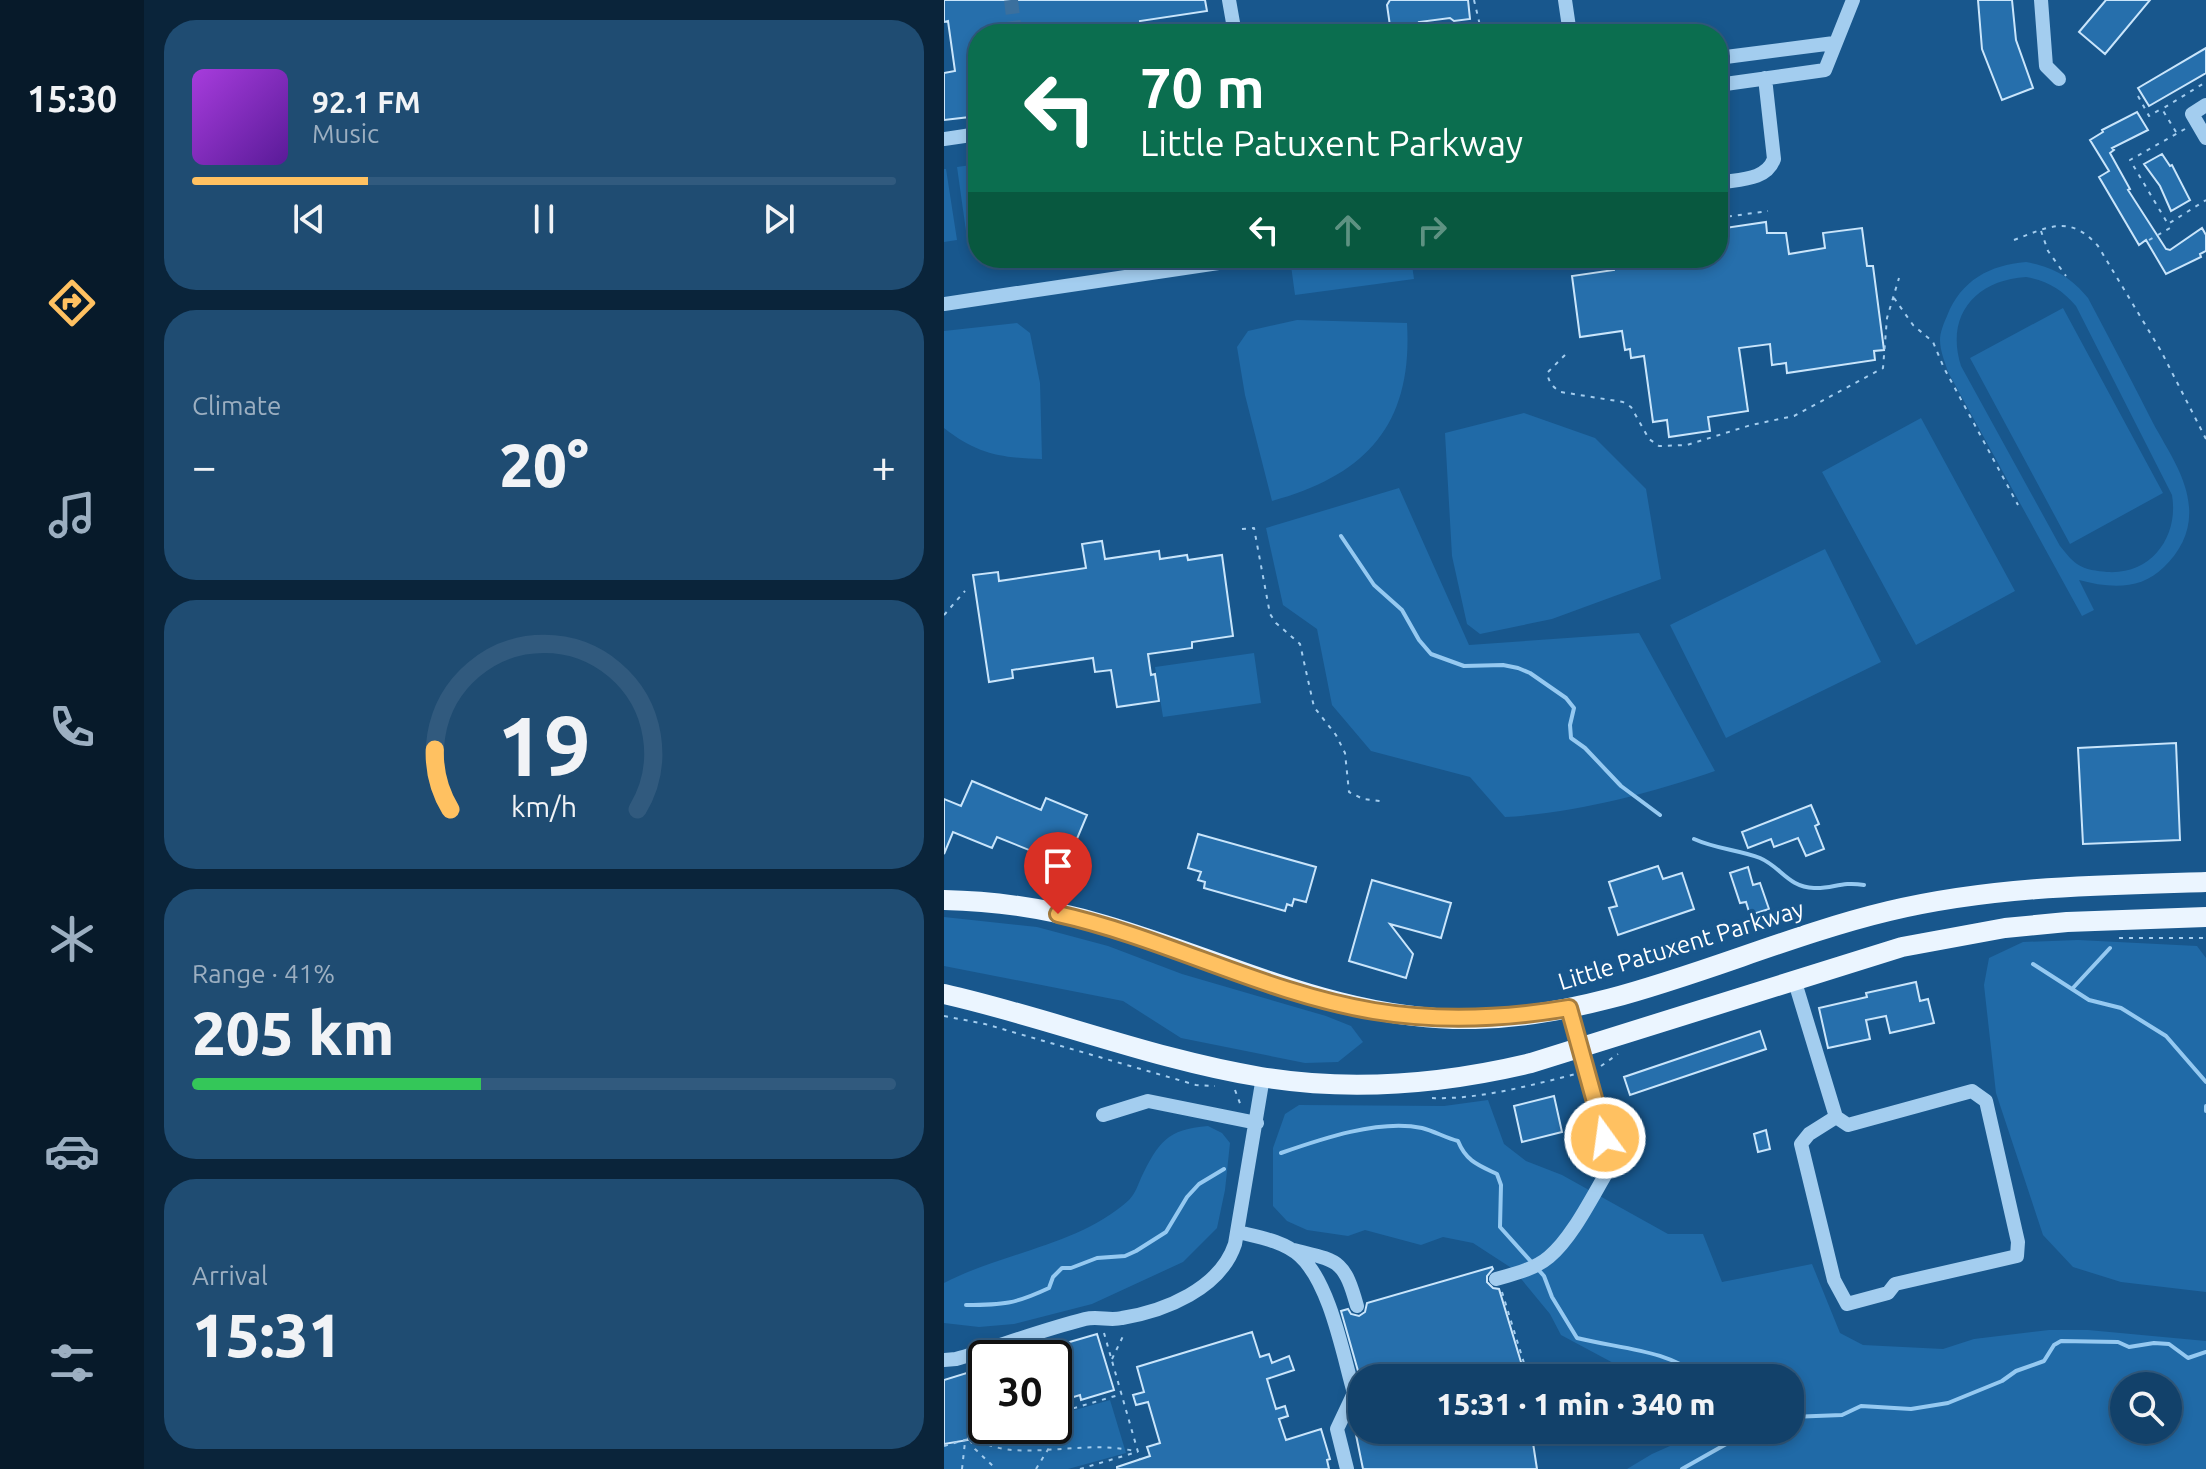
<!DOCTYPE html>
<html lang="en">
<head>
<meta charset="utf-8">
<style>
	body { margin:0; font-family:Ubuntu,sans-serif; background:#1f4c72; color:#f1f3f6; height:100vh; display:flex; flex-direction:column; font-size:30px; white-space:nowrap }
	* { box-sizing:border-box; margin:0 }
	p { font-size:26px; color:#9cafc1 }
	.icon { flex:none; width:44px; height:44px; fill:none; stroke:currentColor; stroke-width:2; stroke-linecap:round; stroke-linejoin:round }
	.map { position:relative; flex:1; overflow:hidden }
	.side { display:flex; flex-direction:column; gap:20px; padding:20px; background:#0a243a; width:800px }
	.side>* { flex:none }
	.top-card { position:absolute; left:24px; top:24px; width:760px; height:244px; border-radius:32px; box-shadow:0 4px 12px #0003,0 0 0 2px #315a7e; background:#0b6e4f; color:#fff; overflow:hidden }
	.fabs { position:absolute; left:1166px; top:1372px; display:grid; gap:16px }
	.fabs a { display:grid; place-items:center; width:72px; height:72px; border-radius:50%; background:#12416a; box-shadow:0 4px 12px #0003,0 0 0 2px #315a7e; font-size:40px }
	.speed { position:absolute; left:24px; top:1340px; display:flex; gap:16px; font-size:40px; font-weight:700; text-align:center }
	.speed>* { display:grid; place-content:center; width:104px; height:104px; border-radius:50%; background:#12416a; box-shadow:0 4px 12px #0003,0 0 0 2px #315a7e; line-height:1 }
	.speed .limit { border:4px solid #111; border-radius:12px; background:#fff; color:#111 }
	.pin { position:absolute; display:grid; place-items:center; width:68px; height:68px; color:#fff; margin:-82px -34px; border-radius:50% 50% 50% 0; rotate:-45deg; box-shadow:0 0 8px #0007 }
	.pin .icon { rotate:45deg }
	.me { position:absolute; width:88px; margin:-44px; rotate:346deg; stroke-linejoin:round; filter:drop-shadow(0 0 6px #0008) }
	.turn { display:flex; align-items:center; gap:28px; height:168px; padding:0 40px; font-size:36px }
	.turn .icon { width:104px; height:104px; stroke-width:2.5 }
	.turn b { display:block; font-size:56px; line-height:68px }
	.lanes { display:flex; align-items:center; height:76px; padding:0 40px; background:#0003; justify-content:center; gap:40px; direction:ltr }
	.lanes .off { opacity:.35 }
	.big { font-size:60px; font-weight:800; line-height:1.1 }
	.side .tile { flex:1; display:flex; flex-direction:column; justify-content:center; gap:12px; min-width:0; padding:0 28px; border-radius:32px; background:#1f4c72 }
	.side .dial { align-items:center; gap:0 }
	.dial svg { height:208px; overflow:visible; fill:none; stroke:#315a7e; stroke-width:7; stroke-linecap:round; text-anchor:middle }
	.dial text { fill:#f1f3f6; stroke:none }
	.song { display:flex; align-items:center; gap:24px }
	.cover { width:96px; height:96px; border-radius:12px; background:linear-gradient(135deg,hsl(280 70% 55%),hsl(270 70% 35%)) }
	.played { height:8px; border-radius:4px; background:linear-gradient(90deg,#ffc161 25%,#315a7e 25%) }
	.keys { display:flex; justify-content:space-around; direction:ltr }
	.heat { display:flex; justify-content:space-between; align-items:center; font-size:44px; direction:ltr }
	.charge { height:12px; border-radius:6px; background:linear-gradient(90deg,#34c759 41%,#315a7e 0) }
	.trip { position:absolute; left:404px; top:1364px; width:456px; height:80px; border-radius:32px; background:#12416a; box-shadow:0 4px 12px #0003,0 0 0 2px #315a7e; font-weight:800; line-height:80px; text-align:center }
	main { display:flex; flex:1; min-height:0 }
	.menu { display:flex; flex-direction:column; width:144px; justify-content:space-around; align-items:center; background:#071a2a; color:#9cafc1 }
	.menu .icon { width:56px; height:56px }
	.menu .on { color:#ffc161 }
	.menu b { font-size:36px; color:#f1f3f6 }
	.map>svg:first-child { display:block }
</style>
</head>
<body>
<main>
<nav class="menu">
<b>15:30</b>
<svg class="icon on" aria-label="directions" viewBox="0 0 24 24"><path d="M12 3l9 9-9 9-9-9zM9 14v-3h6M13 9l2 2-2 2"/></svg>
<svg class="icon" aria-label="music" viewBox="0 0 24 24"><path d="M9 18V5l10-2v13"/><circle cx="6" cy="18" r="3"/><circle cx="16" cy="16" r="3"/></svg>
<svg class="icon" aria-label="phone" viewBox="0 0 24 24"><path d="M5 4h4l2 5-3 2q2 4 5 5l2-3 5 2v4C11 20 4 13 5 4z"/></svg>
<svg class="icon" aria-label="climate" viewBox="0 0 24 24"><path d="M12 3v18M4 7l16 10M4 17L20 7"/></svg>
<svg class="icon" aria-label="car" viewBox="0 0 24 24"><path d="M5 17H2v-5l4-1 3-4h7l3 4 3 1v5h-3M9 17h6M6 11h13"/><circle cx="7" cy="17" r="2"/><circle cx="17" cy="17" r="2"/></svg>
<svg class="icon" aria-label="filters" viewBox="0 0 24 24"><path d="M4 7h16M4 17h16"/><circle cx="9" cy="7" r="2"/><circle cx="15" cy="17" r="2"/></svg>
</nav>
<section class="side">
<div class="tile">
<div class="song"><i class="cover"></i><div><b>92.1 FM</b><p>Music</p></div></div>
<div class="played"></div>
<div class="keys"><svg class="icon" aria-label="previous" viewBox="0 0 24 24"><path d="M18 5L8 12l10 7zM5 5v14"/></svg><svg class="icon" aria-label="pause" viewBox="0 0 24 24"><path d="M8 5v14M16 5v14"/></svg><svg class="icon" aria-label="next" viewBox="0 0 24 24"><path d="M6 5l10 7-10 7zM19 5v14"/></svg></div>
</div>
<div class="tile"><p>Climate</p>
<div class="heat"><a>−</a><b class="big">20°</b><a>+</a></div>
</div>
<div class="tile dial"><svg viewBox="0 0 100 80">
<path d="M14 69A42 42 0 1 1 86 69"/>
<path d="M14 69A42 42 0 0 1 8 46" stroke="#ffc161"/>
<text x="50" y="56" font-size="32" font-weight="700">19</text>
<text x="50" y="72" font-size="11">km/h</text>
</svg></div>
<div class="tile"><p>Range · 41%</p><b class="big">205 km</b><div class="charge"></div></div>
<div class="tile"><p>Arrival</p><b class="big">15:31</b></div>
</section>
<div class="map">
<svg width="1262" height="1469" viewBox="0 0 1262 1469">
	<rect width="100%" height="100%" fill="#18578d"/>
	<!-- green -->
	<path fill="#206aa7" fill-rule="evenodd" d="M 34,164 L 34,237 L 23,238 L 13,167 Z
		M 0,169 L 2,169 L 13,240 L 0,242 Z
		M 346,258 L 467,258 L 470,279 L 351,295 Z
		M 1082,262 C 1109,267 1127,277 1144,298 C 1166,340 1188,381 1209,423 C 1223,449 1243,477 1245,507 C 1247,530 1237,551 1220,567 C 1196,591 1165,588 1135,580 L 1150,610 L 1138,616 L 1004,372 C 1001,362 996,351 996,340 C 996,332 1000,323 1003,316 C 1017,280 1046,265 1082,262 ZM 1082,277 C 1104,281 1117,289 1132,306 L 1228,495 C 1235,536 1208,575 1163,572 C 1153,571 1142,570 1133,564 C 1127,560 1121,552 1116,546 L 1017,366 C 1001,316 1031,280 1082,277 Z
		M 1119,308 L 1219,493 L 1126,544 L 1026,358 Z
		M 353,320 L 463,323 C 469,424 423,475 328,501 L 301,395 L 293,347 L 304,331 Z
		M 73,323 L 86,333 L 96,383 L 98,459 C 57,458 33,454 0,428 L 0,331 Z
		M 580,413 L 651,438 L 702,489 L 717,579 L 608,619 L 536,634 L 523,624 L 508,556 L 501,433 Z
		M 977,418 L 1071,591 L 972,645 L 878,472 Z
		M 455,488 L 525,645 L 695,633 L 771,771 C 703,794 632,813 561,817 L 526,777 L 427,751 L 388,705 L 373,629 L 339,605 L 322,528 Z
		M 881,549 L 937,662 L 782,738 L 726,625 Z
		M 310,653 L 317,703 L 219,717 L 211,667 Z
		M 0,917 L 93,927 L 164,946 L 238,974 L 382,1016 L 407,1026 L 419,1042 L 394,1062 L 361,1063 L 237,1038 L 179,1001 L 0,966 Z
		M 1134,940 L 1253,946 L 1262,958 L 1262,1292 L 1177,1282 L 1129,1267 L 1099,1235 L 1052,1093 L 1040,985 L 1045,958 L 1079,942 Z
		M 544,1100 L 560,1144 L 582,1161 L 618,1175 L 724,1234 L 759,1234 L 778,1282 L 868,1264 L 896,1333 L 919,1345 L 999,1349 L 1030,1339 L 1105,1330 L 1144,1330 L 1262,1341 L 1262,1469 L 683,1469 L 708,1454 L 762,1430 L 846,1430 L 846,1378 L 706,1378 L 688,1373 L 617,1335 L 606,1314 L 569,1269 L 529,1243 L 499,1237 L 477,1245 L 421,1230 L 404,1236 L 363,1230 L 343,1221 L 329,1206 L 329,1148 L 341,1114 L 355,1105 L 500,1106 ZM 1180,1386 L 1224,1386 L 1224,1430 L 1180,1430 Z
		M 264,1126 L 278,1133 L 286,1143 L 281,1190 L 273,1228 L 239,1262 L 148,1304 L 70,1324 L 35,1327 L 0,1323 L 0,1283 C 59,1252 134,1246 185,1200 C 191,1194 194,1185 197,1178 C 214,1143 223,1129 264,1126 Z
		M 166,1400 L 182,1453 L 124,1469 L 0,1469 L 0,1446 L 72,1426 L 110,1426 L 110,1416 Z"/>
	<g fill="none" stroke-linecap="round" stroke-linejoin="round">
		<!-- stream -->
		<path stroke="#95c9f1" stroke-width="4" d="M 397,536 L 430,585 L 458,610 L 475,640 L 487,654 L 520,666 L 559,665 L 574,668 L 586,673 L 622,698 L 630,708 L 626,725 L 627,738 L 641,748 L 677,786 L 716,815
			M 750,839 C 772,849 795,850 816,858 C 837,867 844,887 870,888 C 889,889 897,881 920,885
			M 1089,964 L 1145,1000 L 1177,1008 L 1222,1036 L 1262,1082
			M 1128,989 L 1166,948
			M 1262,1106 L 1262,1111
			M 337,1153 C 377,1139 435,1119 478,1128 C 490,1131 502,1138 514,1141 C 522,1161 534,1165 553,1174 L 557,1185 L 556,1227 L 600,1276 L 608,1297 L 633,1338 C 676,1349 723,1349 758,1378
			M 22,1305 C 59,1305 71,1304 105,1288 L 109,1277 L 118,1268 L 127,1268 L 153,1258 L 181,1256 L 192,1251 L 222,1232 L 243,1197 L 255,1184 L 280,1169
			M 846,1417 L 898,1415 L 917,1406 L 967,1409 L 1004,1403 L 1058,1381 L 1072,1371 L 1100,1361 L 1110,1345 L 1117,1341 L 1174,1342 L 1185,1347 L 1210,1343 L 1225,1344 L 1244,1358 L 1262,1352
			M 738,1469 L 807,1430"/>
	</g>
	<!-- building -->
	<path fill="#266fac" stroke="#c9e5fb" stroke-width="2" d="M 0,0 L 261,0 L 263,11 L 196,21 L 198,34 L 96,34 L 96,30 L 81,32 L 77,25 L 72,23 L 63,27 L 61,34 L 34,34 L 34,116 L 0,120 L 0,73 L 11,71 L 4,21 L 0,22 Z
		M 446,0 L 524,0 L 526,19 L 510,21 L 506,18 L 475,22 L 476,26 L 466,27 L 463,31 L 447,33 L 443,5 Z
		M 1034,0 L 1068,0 L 1072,40 L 1089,88 L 1058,100 L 1038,49 Z
		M 1162,0 L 1206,0 L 1161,54 L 1135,32 Z
		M 1262,48 L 1262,73 L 1205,106 L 1194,88 Z
		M 1193,112 L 1204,130 L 1168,148 L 1170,150 L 1166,153 L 1186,189 L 1184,190 L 1222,249 L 1226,250 L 1258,228 L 1262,235 L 1262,251 L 1256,254 L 1257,257 L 1222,274 L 1202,240 L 1195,245 L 1155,177 L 1165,171 L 1146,140 L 1159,132 L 1158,130 Z
		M 1218,154 L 1226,166 L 1228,165 L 1246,200 L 1227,211 L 1216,186 L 1200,164 Z
		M 822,222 L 823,233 L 842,233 L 845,254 L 881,248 L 879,233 L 918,228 L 923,266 L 929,266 L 940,350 L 930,351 L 931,360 L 843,373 L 842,363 L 828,365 L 826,344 L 795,348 L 804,411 L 764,417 L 766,431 L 725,437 L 723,420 L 709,422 L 700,356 L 687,358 L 686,349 L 681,350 L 678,331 L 636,337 L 628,276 L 670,270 L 669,258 L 774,258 L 774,229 Z
		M 158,541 L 161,559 L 215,551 L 216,559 L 243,555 L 244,560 L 278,555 L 289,636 L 248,642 L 248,648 L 204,654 L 207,675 L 211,674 L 215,701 L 173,707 L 167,670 L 151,672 L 149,658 L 68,670 L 69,678 L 45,682 L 29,575 L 54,572 L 55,581 L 142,568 L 138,544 Z
		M 1232,743 L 1236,840 L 1139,844 L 1134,748 Z
		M 28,781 L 97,810 L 102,798 L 143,815 L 122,865 L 53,837 L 48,848 L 9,832 L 0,854 L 0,799 L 17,806 Z
		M 867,805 L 875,824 L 871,826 L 880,849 L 862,856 L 854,838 L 830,847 L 827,839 L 804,848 L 798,832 Z
		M 254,834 L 372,867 L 362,902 L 350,899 L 348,906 L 343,904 L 341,911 L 260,888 L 261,882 L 254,880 L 257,872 L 244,868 Z
		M 714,866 L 719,879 L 738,873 L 750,909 L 674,935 L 665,908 L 673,906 L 665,882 Z
		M 804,867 L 809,885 L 816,883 L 825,909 L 806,915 L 802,902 L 796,903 L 786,873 Z
		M 428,880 L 507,903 L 497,938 L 446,924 L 469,954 L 462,978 L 405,961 Z
		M 972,982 L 976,1001 L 984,999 L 990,1023 L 946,1033 L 942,1016 L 922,1020 L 926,1039 L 884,1048 L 875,1008 L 923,997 L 922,993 Z
		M 816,1031 L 822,1049 L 686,1095 L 680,1077 Z
		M 610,1096 L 618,1132 L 578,1142 L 570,1106 Z
		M 822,1130 L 826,1149 L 814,1152 L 810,1134 Z
		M 548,1267 L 549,1269 L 543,1276 L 543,1282 L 549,1288 L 555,1289 L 580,1372 L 561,1378 L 416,1378 L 397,1311 L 404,1309 L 407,1314 L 415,1316 L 421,1312 L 423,1303 Z
		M 308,1332 L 316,1357 L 325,1354 L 328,1363 L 345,1356 L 350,1370 L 323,1379 L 332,1409 L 341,1406 L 344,1416 L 335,1419 L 342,1440 L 377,1429 L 386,1459 L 383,1460 L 385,1469 L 173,1469 L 173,1467 L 206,1456 L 203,1447 L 216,1443 L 204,1402 L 192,1405 L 189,1395 L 200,1392 L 193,1367 Z
		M 153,1334 L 170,1390 L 137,1400 L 136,1395 L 110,1403 L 110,1358 L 82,1358 L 81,1355 Z
		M 42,1367 L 42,1424 L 24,1429 L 24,1440 L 0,1444 L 0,1380 Z
		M 411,1430 L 587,1430 L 593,1469 L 419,1469 Z"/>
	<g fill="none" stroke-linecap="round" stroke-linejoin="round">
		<!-- minor-tunnel -->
		<path stroke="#3b709e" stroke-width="14" stroke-dasharray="14 7" stroke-linecap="butt" d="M 67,0 L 71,33"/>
		<!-- path -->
		<path stroke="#a3cdef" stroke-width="2" stroke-dasharray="4 6" stroke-linecap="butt" d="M 530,0 L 538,34
			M 1194,96 L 1205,116 L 1217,109
			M 1241,129 L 1186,160 L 1224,224 L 1262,200
			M 1232,132 L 1218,109 L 1262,82
			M 774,218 L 824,211
			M 1097,231 L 1104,251 L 1122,276
			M 1070,240 C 1104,227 1126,214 1154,246 L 1217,351 L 1262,439
			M 1205,240 L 1226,228 L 1224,225
			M 950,298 L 969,325 L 989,342 L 1000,368 L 1074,505
			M 621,355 L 603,373 C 605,382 608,387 617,392 L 679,402 L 687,407 L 705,439 L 715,446 L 743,445 L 807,425 L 850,416 L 939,368 L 943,318 L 955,278
			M 298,529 L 310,528 L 326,614 L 332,623 L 356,644 L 370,707 L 392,735 L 401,753 L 405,792 L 419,799 L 436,801
			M 0,615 L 21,591
			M 1175,938 L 1262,938
			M 0,1016 L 41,1024 L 252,1085 L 271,1086
			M 657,1066 L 674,1054
			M 291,1090 L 297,1106
			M 488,1098 C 533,1100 588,1085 632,1074
			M 558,1292 L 584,1376 L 576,1378
			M 160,1333 L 196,1459
			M 168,1359 L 181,1332
			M 110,1414 L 178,1394
			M 25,1439 C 39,1443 54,1449 68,1450 C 110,1453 153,1441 194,1452
			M 26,1440 L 31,1449 L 52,1469
			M 0,1446 L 70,1426
			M 18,1469 L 21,1442
			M 92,1469 L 129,1409
			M 136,1469 L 193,1452"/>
		<!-- minor -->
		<path stroke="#a3cdef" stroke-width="14" d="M 285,0 L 291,34
			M 621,0 L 626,34
			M 1097,0 L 1102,66 L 1115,79
			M 71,33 L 71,34
			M 774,58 L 890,43
			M 774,85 L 881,70 L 909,0
			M 1262,105 L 1248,114 L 1262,138
			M 0,139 L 34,134
			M 774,183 C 794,179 822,181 830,159 L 821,78
			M 0,304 L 308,258
			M 850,979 L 892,1117 L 904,1125 L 1028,1091 L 1042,1101 L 1074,1242 L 1073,1256 L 951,1284 L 944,1293 L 903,1304 L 890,1280 L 857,1144 L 865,1134 L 892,1117
			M 159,1115 L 204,1101 L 313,1123
			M 294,1232 C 314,1237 340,1241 356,1256 C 386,1283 399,1355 410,1393 L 393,1429 L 403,1469
			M 350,1250 C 394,1261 400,1259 413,1306
			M 552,1279 C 570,1274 591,1269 605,1257 C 628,1238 648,1197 663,1172 C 669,1138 635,1046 625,1008
			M 0,1360 L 12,1359 C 55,1346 98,1330 141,1319 C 154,1316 166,1321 178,1318 C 221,1311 276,1289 291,1244 L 319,1077"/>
		<!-- major -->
		<path stroke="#ebf5ff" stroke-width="20" d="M 0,900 C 53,901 110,910 161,925 C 285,961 397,1022 531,1019 C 675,1016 807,944 945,911 C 1049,886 1156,885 1262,882
			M 0,994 C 106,1018 208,1059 317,1077 C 407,1092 499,1084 587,1063 L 958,947 L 1061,928 L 1123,922 L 1262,917"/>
	</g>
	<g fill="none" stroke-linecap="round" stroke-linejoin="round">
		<!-- route casing -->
		<g stroke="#a67d3f" stroke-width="20">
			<path id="route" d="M 114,914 C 222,938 321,993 430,1011 C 496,1022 560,1019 625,1008 L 661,1138"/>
		</g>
		<!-- route -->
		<use href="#route" stroke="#ffc161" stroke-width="14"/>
	</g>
	<g text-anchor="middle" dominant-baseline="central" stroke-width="8" stroke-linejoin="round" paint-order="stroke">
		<!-- street labels -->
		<g font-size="24" fill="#fff" stroke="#18578d">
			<text transform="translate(737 945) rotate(-17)">Little Patuxent Parkway</text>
		</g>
	</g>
</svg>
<div class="fabs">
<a><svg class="icon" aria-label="search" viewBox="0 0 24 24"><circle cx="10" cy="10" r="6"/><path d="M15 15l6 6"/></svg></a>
</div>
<div class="speed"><div class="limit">30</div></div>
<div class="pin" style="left:114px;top:914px;background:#d93025"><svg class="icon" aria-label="arrive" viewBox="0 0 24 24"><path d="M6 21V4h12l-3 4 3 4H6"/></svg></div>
<svg class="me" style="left:661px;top:1138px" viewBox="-20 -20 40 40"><circle r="17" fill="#ffc161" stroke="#fff" stroke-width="3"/><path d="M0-11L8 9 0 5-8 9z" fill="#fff"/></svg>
<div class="trip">15:31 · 1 min · 340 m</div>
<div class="top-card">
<div class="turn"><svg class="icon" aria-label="left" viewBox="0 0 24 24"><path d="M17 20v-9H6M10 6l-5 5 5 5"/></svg><div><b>70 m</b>Little Patuxent Parkway</div></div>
<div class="lanes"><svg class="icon" aria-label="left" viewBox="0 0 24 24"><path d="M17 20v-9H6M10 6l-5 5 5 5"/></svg><svg class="icon off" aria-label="ahead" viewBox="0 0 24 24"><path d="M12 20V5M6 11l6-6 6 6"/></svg><svg class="icon off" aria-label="right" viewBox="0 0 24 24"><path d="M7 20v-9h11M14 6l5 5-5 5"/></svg></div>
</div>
</div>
</main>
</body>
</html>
